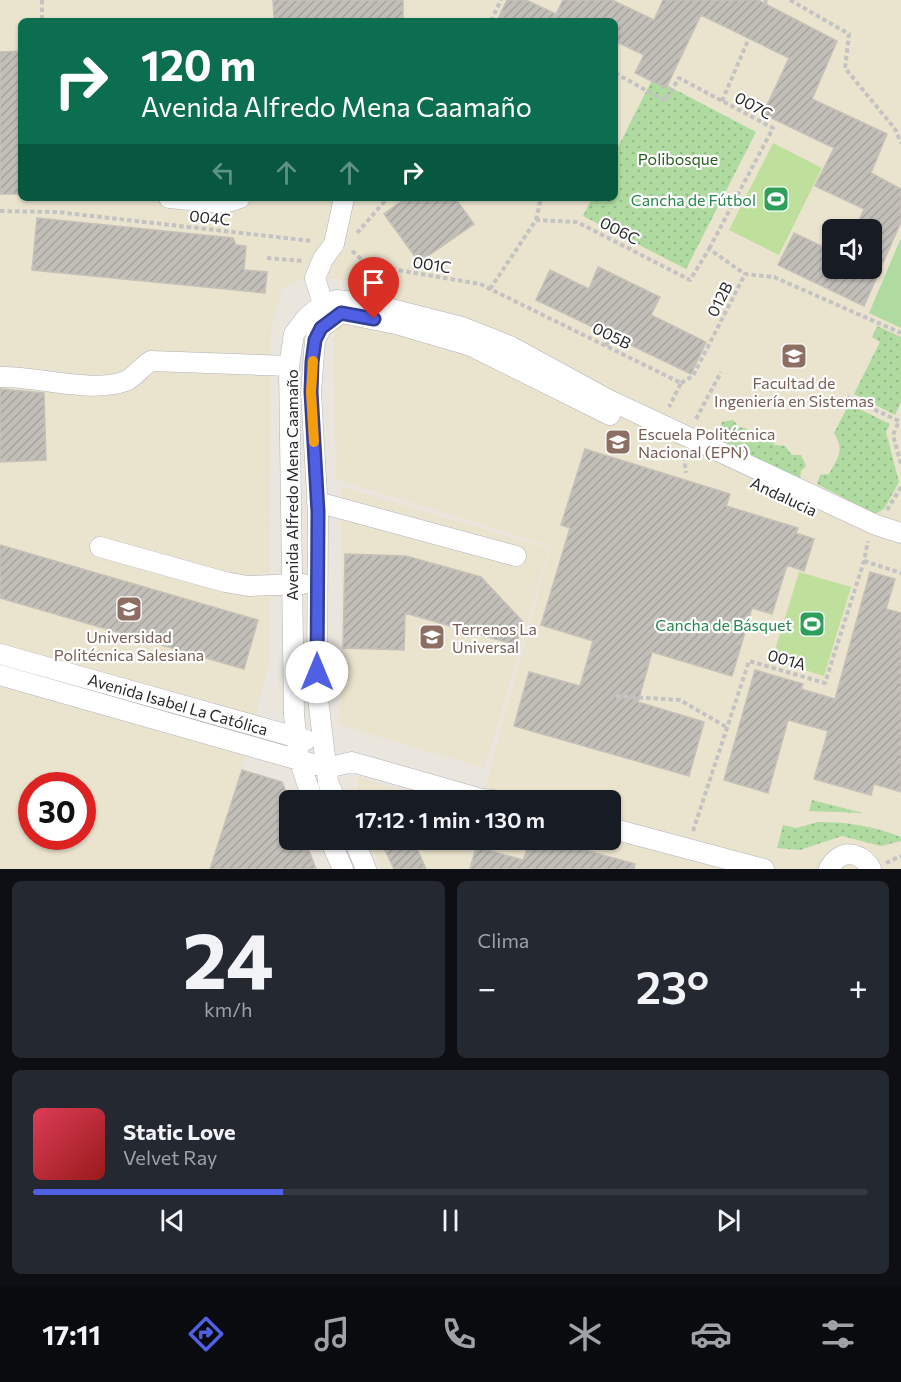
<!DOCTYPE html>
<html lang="es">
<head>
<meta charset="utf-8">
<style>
	body { margin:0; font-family:Commissioner,sans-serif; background:#242831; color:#f1f3f6; height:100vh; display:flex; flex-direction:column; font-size:22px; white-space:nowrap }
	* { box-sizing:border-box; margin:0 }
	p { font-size:20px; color:#9ea1a6 }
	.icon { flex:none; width:33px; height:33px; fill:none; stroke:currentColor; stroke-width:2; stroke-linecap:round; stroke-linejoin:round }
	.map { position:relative; height:869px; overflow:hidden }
	.sheet { display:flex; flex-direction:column; gap:12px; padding:12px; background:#0d0f14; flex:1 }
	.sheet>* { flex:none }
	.hud { position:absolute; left:18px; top:18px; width:600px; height:183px; border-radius:9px; box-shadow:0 2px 4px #0004; background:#0b6e4f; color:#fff; overflow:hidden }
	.controls { position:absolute; left:822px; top:219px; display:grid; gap:12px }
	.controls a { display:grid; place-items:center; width:60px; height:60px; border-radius:9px; background:#171b24; box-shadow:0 2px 4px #0004; font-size:30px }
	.speed { position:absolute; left:18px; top:772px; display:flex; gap:12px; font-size:30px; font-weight:700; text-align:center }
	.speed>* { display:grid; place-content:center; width:78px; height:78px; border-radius:50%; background:#171b24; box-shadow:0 2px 4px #0004; line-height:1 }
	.speed .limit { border:9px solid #d22; background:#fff; color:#111 }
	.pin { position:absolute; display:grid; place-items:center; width:51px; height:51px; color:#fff; margin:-62px -26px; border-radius:50% 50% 50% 0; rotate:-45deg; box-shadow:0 0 6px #0007 }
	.pin .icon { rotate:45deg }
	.me { position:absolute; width:66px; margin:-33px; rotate:0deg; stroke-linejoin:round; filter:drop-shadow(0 0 4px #0008) }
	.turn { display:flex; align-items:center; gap:21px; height:126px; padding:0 24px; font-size:27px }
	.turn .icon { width:78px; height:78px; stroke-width:2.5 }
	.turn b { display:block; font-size:42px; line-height:51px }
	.lanes { display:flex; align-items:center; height:57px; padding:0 24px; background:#0003; justify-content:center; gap:30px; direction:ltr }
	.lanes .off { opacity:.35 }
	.big { font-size:45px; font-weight:600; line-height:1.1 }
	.sheet .widget { flex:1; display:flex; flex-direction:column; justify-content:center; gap:9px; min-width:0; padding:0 21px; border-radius:9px; background:#242831 }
	.sheet .dial { align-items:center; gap:0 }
	.dial b { font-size:78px; line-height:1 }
	.song { display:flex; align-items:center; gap:18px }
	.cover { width:72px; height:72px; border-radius:9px; background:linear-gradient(135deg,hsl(350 70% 55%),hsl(0 70% 35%)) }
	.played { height:6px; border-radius:3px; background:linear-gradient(90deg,#4f60e4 30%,#363941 30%) }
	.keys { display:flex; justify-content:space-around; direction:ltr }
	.heat { display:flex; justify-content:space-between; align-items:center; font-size:33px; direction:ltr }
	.sheet .tiles { flex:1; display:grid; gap:12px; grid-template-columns:1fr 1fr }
	.widget:last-child { grid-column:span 2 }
	.trip { position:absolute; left:279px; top:790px; width:342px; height:60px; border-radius:9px; background:#171b24; box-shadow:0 2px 4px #0004; font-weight:600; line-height:60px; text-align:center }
	.tabs { display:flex; height:96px; justify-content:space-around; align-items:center; background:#090b0e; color:#9ea1a6 }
	.tabs .icon { width:42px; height:42px }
	.tabs .selected { color:#4f60e4 }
	.tabs b { font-size:27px; color:#f1f3f6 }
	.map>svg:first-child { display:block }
</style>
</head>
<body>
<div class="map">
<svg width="901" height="869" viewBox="0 0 901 869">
	<defs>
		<pattern id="park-dots" width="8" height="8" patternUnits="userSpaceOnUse" patternTransform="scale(1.5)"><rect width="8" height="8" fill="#afdaa0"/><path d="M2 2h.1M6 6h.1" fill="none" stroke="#97bb8a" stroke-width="1.8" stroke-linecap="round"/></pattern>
		<pattern id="building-hatch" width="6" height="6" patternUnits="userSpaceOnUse" patternTransform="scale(1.5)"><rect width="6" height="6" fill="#c2bfb9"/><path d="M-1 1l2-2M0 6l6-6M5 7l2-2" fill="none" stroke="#a7a49f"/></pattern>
	</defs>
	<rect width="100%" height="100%" fill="#eae5dd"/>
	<!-- education -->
	<path fill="#eae3ce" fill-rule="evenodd" d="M 0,0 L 901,0 L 901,869 L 382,869 L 368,840 L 610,840 L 610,801 L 482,801 L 551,546 L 336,479 L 333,340 L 351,281 L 309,276 L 282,289 L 271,330 L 269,662 L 242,770 L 210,869 L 0,869 ZM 21,21 L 615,21 L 615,198 L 21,198 ZM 832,230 L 872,230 L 872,268 L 832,268 ZM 32,786 L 82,786 L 82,837 L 32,837 Z
		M 342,487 L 549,548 L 485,768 L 340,725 Z
		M 358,776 L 379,783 L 428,801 L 358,801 Z"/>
	<!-- grass -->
	<path fill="#afdaa0" d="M 901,238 L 901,328 L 869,313 Z"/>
	<!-- park -->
	<path fill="url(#park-dots)" d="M 653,78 L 756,132 L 686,269 L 583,216 L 592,198 L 615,198 L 615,153 Z
		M 877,326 L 901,337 L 901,402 L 895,415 L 854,394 L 880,342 L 872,337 Z
		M 849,404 L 890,424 L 886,432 L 899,482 L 884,509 L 875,514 L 817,484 L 820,475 L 829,474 C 838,458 845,450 834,433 Z
		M 733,420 L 739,427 C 751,428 757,436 769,438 L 775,445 L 785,446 L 792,455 L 801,455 L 806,466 L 801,471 L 800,479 L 717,438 L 722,422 Z
		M 812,800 L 863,813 L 809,811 Z
		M 818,822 C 847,822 874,826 901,837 L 901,841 L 881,846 L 842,836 L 800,850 L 777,848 L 783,825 L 796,828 Z"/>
	<!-- pitch -->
	<path fill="#bee09c" d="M 773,143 L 822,168 L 779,255 L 729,230 Z
		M 799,572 L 851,587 L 824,676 L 772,660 Z"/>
	<!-- building -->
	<path fill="url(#building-hatch)" stroke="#c5c1b7" stroke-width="1.5" d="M 273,0 L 403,0 L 403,21 L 274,21 Z
		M 507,0 L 526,0 L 556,14 L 563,0 L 612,0 L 654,20 L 663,0 L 758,0 L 837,41 L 812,99 L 887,134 L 871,173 L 901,189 L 901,222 L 864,306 L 778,265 L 794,233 L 832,251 L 832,268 L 872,268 L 872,230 L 855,230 L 864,209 L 815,186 L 834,148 L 763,114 L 789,58 L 701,15 L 666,88 L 635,73 L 644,55 L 615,41 L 615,21 L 497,21 Z
		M 21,51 L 21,194 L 0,194 L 0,52 Z
		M 406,198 L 455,198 L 474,224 L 419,262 L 384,214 Z
		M 37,218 L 233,238 L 236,245 L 246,246 L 244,270 L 267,272 L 265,293 L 32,270 Z
		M 598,267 L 660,297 L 651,315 L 706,342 L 691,374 L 536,300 L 550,270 L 589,289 Z
		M 0,389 L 44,393 L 46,460 L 0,462 Z
		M 585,449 L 730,494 L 726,506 L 798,528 L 796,533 L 814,539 L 804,571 L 787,565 L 772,614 L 752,608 L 732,676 L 652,652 L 638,702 L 704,722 L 689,776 L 514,726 L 529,672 L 580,686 L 593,641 L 541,625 L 570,528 L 561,525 Z
		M 0,545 L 258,620 L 244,669 L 0,598 Z
		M 345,554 L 406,556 L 481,577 L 523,622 L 516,645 L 405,613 L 404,650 L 343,648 Z
		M 870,572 L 895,579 L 886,609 L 901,613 L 901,792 L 874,784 L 871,795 L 814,779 L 828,731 L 788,720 L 768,793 L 724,780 L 755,670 L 803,684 L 801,689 L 835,699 Z
		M 242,770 L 282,782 L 290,801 L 290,840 L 305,840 L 316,869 L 210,869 Z
		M 380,840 L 413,840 L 426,869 L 394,869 Z
		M 531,840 L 549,840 L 635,864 L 634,869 L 470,869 L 476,847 L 523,860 Z"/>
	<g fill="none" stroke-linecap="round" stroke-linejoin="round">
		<!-- minor casing -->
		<g stroke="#b0b2bb" stroke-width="21">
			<path id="minor" d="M 169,198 L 225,203 L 240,198
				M 323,304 L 315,278 L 323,259 L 334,244 L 344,198
				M 0,377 C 39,376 91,394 126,381 C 135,377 142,366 151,361 L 289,366
				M 317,502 L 516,556
				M 100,547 L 225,582 L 248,586 L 303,584
				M 0,654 L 306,740
				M 0,675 L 327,768 L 352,762 L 482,799 L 500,801
				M 313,801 L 299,759 L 294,715 L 289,366 L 294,334 L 306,318 L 323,304 L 337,300 L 371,304 L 462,327 L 510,346 L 607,399 L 876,525 L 901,533
				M 336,801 L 328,782 L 317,690 L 318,512 L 311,392 L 315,340 L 321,328 L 341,313 L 396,324 L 471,346 L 610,415
				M 610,828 L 764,869
				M 330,840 L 343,869
				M 354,840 L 366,869
				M 829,869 C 839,849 860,850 871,869"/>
		</g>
		<!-- path -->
		<path stroke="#c3c3c3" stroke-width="4" stroke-dasharray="4.5 3" stroke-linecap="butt" d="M 42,0 L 42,21
			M 790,0 L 849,34 L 845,68 L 895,129 L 901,143
			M 765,4 L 766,0
			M 491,21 L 501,0
			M 615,73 L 665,101 L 679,78 L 773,128 L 709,249
			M 722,101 L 749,38
			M 0,211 L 57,212 L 312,241
			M 536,220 L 541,198
			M 357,233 L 384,202 L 378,198
			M 352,251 L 368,265 L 480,284 L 681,383 L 669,407
			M 267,258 L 303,261
			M 490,289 L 536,220 L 577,222 L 690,280 L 709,249 L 745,274
			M 606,346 L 610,337
			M 681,383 L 693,376 L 745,274 L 774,277 L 901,333
			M 847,397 L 899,421 L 893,435 L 901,464
			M 696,419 L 721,372
			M 684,456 L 686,473
			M 887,510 L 901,487
			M 864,561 L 901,573
			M 616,696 L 680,700 L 728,728
			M 693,831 L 749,661 L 825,683 L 864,561 L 868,541
			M 886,863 L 901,856"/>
		<!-- minor -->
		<use href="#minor" stroke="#fff" stroke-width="20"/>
	</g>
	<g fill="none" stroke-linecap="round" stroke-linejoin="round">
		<!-- route casing -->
		<g stroke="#333e94" stroke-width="15">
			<path id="route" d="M 317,672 L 318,512 L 311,392 L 312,362 L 315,340 L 321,328 L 341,313 L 374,319"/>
		</g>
		<!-- route -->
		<use href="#route" stroke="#4f60e4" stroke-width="10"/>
		<!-- slow -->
		<path stroke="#f59e0b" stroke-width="10" d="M 313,361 L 311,392 L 314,442"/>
	</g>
	<!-- icons -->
	<defs>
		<g id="stadium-square" transform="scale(1.35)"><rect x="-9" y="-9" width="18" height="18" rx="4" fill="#2e9e5b" stroke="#fff"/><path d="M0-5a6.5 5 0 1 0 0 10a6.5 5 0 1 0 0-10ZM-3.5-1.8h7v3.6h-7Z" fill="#fff"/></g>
		<g id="school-square" transform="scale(1.35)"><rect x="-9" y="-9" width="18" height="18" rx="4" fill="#8d6e63" stroke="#fff"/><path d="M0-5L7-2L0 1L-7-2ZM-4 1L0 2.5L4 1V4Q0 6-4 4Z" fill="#fff"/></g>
		<g id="university-square" transform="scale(1.35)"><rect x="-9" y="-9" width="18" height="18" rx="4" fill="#8d6e63" stroke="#fff"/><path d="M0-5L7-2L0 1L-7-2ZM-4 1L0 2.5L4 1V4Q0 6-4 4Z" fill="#fff"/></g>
	</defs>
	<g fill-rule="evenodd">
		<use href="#stadium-square" x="776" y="199"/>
		<use href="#school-square" x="794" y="356"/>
		<use href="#university-square" x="618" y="442"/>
		<use href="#university-square" x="129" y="609"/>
		<use href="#stadium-square" x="812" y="624"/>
		<use href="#university-square" x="432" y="637"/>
	</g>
	<g text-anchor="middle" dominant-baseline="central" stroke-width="4.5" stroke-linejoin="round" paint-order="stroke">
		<!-- street labels -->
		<g font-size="16" fill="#292929" stroke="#fff">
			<text transform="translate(754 105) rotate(29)">007C</text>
			<text transform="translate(210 217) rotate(6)">004C</text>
			<text transform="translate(620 230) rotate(27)">006C</text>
			<text transform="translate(432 264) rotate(9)">001C</text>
			<text transform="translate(719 299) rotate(-63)">012B</text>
			<text transform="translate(612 335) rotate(26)">005B</text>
			<text transform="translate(291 485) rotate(-90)">Avenida Alfredo Mena Caamaño</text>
			<text transform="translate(784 496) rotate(25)">Andalucia</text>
			<text transform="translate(787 659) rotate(16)">001A</text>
			<text transform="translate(178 704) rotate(16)">Avenida Isabel La Católica</text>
		</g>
		<!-- park labels -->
		<g font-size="16" fill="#2a5e22" stroke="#fff">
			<text x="678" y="158">Polibosque</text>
		</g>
		<!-- leisure labels -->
		<g font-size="16" fill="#27864d" stroke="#fff" text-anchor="end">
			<text x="756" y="199">Cancha de Fútbol</text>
			<text x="792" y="624">Cancha de Básquet</text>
		</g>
		<!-- education labels -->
		<g font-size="16" fill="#785e54" stroke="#fff">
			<text x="794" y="382">Facultad de<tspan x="794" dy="18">Ingeniería en Sistemas</tspan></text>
			<text x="638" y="433" text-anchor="start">Escuela Politécnica<tspan x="638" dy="18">Nacional (EPN)</tspan></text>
			<text x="452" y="628" text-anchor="start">Terrenos La<tspan x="452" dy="18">Universal</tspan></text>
			<text x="129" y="636">Universidad<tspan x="129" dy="18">Politécnica Salesiana</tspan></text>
		</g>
	</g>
</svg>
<div class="controls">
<a><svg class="icon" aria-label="sound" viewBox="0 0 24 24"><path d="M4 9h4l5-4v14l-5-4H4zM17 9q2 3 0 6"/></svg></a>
</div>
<div class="speed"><div class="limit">30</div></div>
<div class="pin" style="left:374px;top:319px;background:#d93025"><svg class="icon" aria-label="arrive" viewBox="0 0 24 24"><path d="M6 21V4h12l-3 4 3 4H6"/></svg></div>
<svg class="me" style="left:317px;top:672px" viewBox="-20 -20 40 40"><circle r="19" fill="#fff"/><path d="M0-13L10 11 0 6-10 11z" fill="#4f60e4"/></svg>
<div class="trip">17:12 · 1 min · 130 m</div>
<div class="hud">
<div class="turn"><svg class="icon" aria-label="right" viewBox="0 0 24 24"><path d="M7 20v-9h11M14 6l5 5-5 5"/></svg><div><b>120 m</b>Avenida Alfredo Mena Caamaño</div></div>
<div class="lanes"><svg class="icon off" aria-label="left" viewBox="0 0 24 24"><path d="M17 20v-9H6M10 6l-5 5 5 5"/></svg><svg class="icon off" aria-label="ahead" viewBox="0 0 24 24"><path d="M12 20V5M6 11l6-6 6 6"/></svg><svg class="icon off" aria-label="ahead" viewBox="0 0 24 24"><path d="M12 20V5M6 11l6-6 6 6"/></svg><svg class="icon" aria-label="right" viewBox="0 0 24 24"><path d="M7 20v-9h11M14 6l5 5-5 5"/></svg></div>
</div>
</div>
<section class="sheet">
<div class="tiles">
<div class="widget dial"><b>24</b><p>km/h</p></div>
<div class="widget"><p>Clima</p>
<div class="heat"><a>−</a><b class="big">23°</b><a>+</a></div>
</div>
<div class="widget">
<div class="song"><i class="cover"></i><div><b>Static Love</b><p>Velvet Ray</p></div></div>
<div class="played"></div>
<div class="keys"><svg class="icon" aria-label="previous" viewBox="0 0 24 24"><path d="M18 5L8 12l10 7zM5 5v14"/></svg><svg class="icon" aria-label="pause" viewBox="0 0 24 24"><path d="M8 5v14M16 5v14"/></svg><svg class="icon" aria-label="next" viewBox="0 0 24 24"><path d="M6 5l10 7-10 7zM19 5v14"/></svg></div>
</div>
</div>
</section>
<nav class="tabs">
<b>17:11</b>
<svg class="icon selected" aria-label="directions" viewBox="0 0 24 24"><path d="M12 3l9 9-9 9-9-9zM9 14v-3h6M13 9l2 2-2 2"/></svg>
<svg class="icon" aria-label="music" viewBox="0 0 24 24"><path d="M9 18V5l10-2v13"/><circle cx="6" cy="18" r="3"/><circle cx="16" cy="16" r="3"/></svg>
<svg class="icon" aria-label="phone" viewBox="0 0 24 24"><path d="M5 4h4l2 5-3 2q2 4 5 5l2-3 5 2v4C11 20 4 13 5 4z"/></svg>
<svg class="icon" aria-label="climate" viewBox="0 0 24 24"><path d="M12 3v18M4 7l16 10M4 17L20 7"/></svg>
<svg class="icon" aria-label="car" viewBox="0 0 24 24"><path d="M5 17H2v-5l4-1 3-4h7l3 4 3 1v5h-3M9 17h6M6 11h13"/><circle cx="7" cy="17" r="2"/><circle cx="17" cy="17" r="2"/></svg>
<svg class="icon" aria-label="filters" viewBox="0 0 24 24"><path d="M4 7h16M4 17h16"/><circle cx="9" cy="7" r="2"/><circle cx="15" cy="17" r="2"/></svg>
</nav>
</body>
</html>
